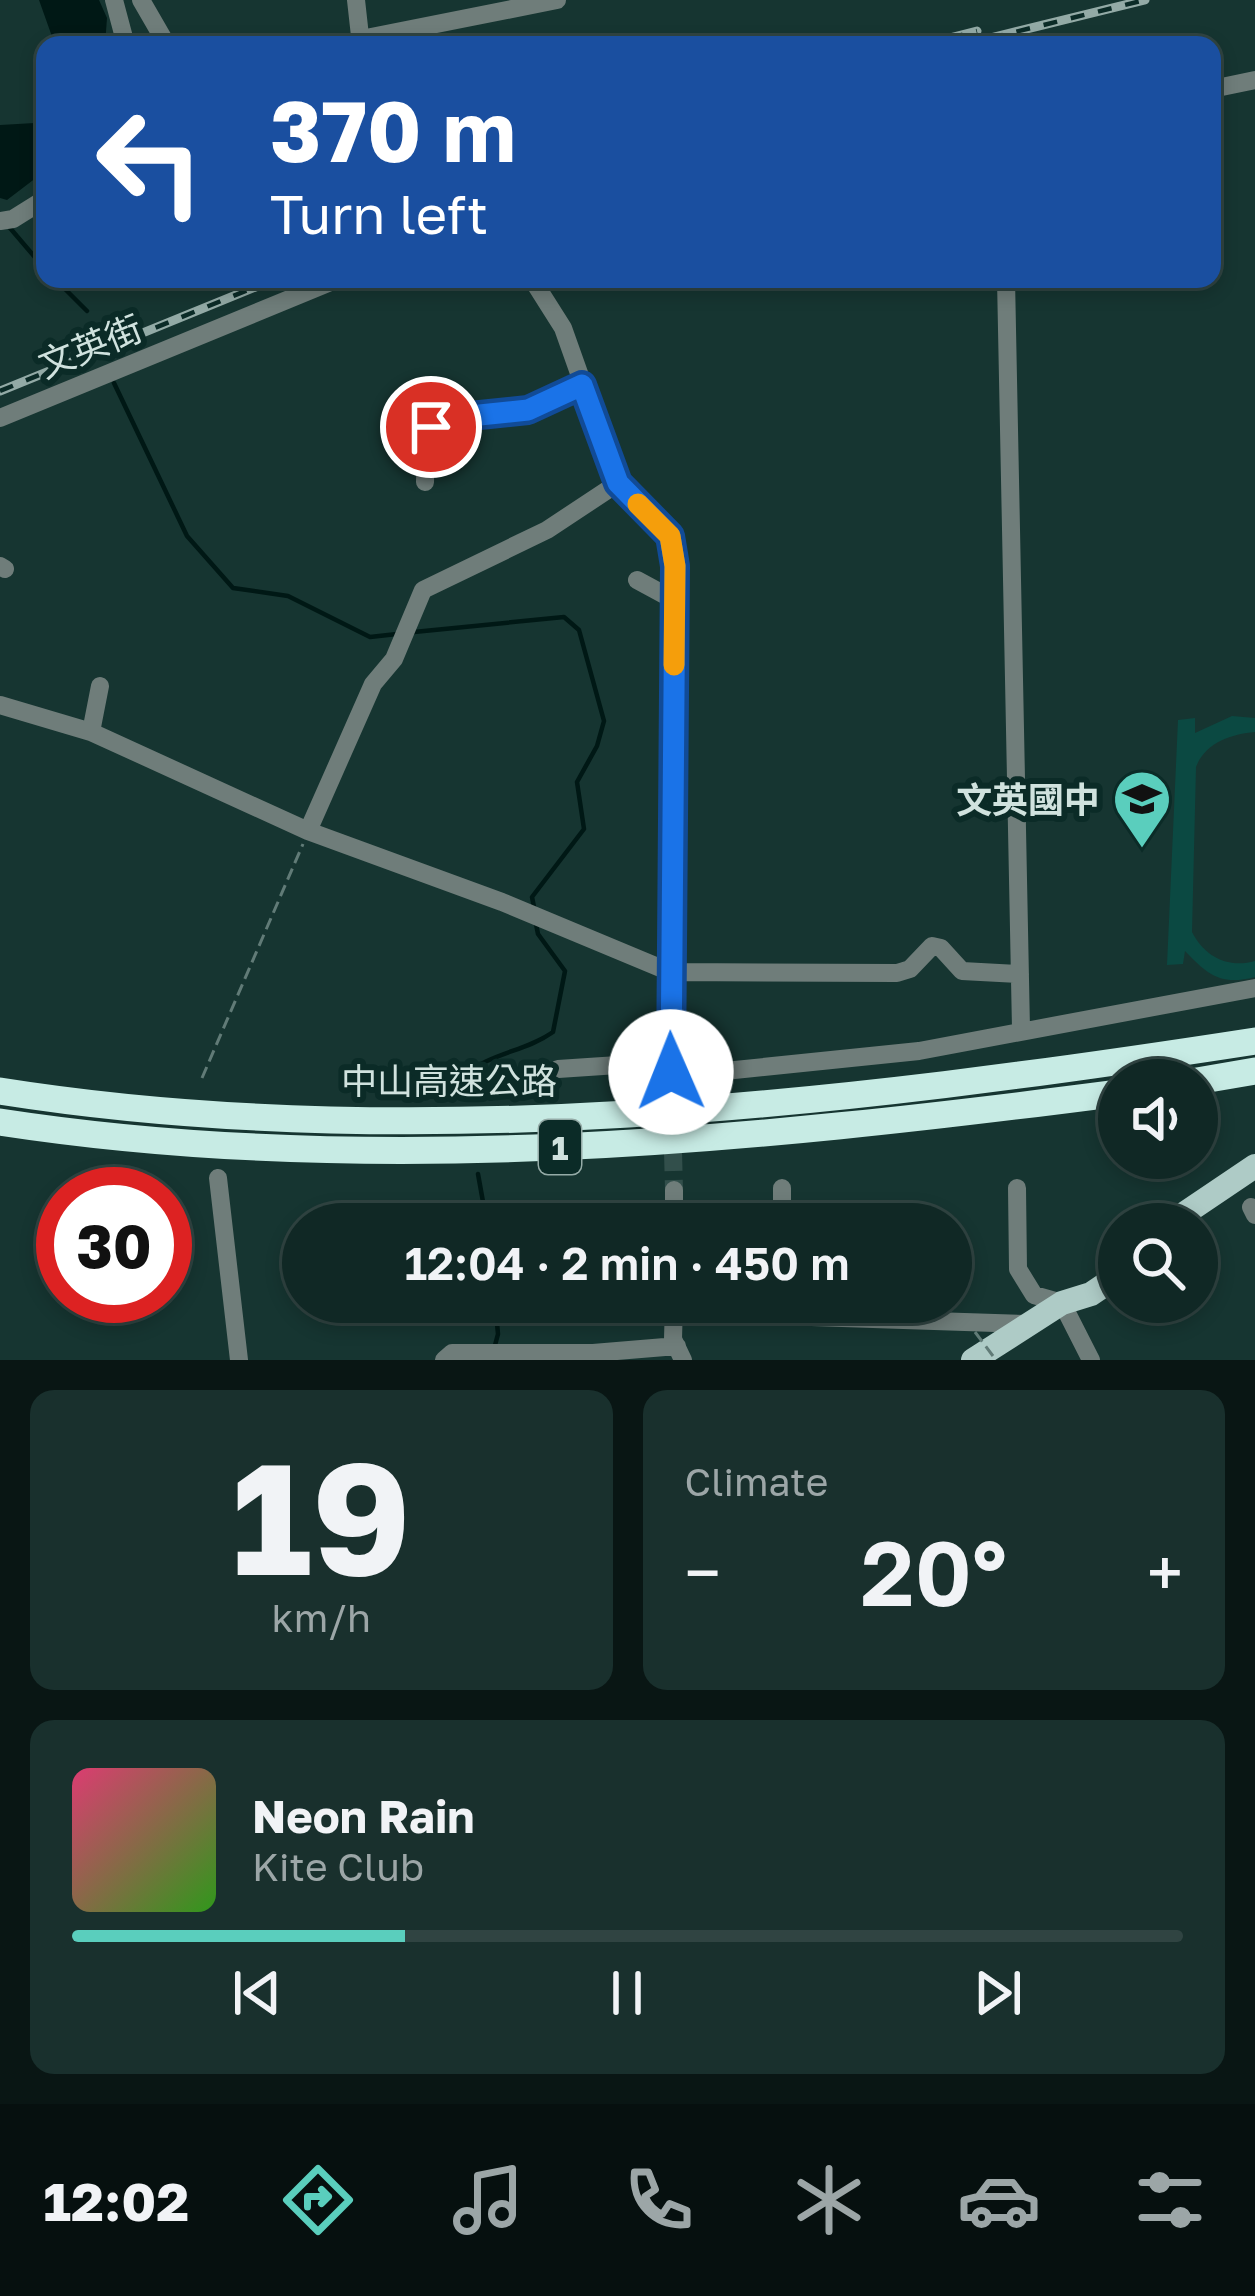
<!DOCTYPE html>
<html lang="en">
<head>
<meta charset="utf-8">
<style>
	body { margin:0; font-family:"Golos Text","Noto Sans TC",sans-serif; background:#19302d; color:#f1f3f6; height:100vh; display:flex; flex-direction:column; font-size:45px; white-space:nowrap }
	* { box-sizing:border-box; margin:0 }
	p { font-size:39px; color:#9ca6a7 }
	.icon { flex:none; width:66px; height:66px; fill:none; stroke:currentColor; stroke-width:2; stroke-linecap:round; stroke-linejoin:round }
	.map { position:relative; height:1360px; overflow:hidden }
	.side { display:flex; flex-direction:column; gap:30px; padding:30px; background:#091614; flex:1 }
	.side>* { flex:none }
	.guide { position:absolute; left:36px; top:36px; width:1185px; height:252px; border-radius:24px; box-shadow:0 6px 18px #0003,0 0 0 3px #304442; background:#1a4fa0; color:#fff; overflow:hidden }
	.buttons { position:absolute; left:1098px; top:1059px; display:grid; gap:24px }
	.buttons a { display:grid; place-items:center; width:120px; height:120px; border-radius:50%; background:#102825; box-shadow:0 6px 18px #0003,0 0 0 3px #304442; font-size:60px }
	.speed { position:absolute; left:36px; top:1167px; display:flex; gap:24px; font-size:60px; font-weight:700; text-align:center }
	.speed>* { display:grid; place-content:center; width:156px; height:156px; border-radius:50%; background:#102825; box-shadow:0 6px 18px #0003,0 0 0 3px #304442; line-height:1 }
	.speed .limit { border:18px solid #d22; background:#fff; color:#111 }
	.pin { position:absolute; display:grid; place-items:center; width:102px; height:102px; color:#fff; margin:-51px; border:6px solid #fff; border-radius:50%; box-shadow:0 3px 12px #0007 }
	.me { position:absolute; width:132px; margin:-66px; rotate:359deg; stroke-linejoin:round; filter:drop-shadow(0 0 9px #0008) }
	.turn { display:flex; align-items:center; gap:42px; height:252px; padding:0 36px; font-size:54px }
	.turn .icon { width:156px; height:156px; stroke-width:2.5 }
	.turn b { display:block; font-size:84px; line-height:102px }
	.big { font-size:90px; font-weight:600; line-height:1.1 }
	.side .card { flex:1; display:flex; flex-direction:column; justify-content:center; gap:18px; min-width:0; padding:0 42px; border-radius:24px; background:#19302d }
	.side .dial { align-items:center; gap:0 }
	.dial b { font-size:156px; line-height:1 }
	.song { display:flex; align-items:center; gap:36px }
	.cover { width:144px; height:144px; border-radius:18px; background:linear-gradient(135deg,hsl(340 70% 55%),hsl(110 70% 35%)) }
	.played { height:12px; border-radius:6px; background:linear-gradient(90deg,#5acebd 30%,#304442 30%) }
	.keys { display:flex; justify-content:space-around; direction:ltr }
	.heat { display:flex; justify-content:space-between; align-items:center; font-size:66px; direction:ltr }
	.side .tiles { flex:1; display:grid; gap:30px; grid-template-columns:1fr 1fr }
	.card:last-child { grid-column:span 2 }
	.trip { position:absolute; left:282px; top:1203px; width:690px; height:120px; border-radius:60px; background:#102825; box-shadow:0 6px 18px #0003,0 0 0 3px #304442; font-weight:600; line-height:120px; text-align:center }
	.tab-bar { display:flex; height:192px; justify-content:space-around; align-items:center; background:#06100f; color:#9ca6a7 }
	.tab-bar .icon { width:84px; height:84px }
	.tab-bar .selected { color:#5acebd }
	.tab-bar b { font-size:54px; color:#f1f3f6 }
	.map>svg:first-child { display:block }
</style>
</head>
<body>
<div class="map">
<svg width="1255" height="1360" viewBox="0 0 1255 1360">
	<rect width="100%" height="100%" fill="#163531"/>
	<!-- green -->
	<path fill="#0b4942" d="M 1232,716 L 1255,718 L 1255,732 C 1231,734 1205,743 1196,767 L 1192,932 C 1204,956 1228,969 1255,961 L 1255,977 C 1221,986 1208,975 1185,951 L 1183,964 L 1167,965 L 1178,720 L 1195,718 L 1195,733 Z"/>
	<!-- water -->
	<path fill="#001815" d="M 39,0 L 99,0 L 107,18 L 105,45 L 55,45 Z
		M 45,115 L 45,171 L 7,200 L 0,198 L 0,125 L 35,123 Z"/>
	<g fill="none" stroke-linecap="round" stroke-linejoin="round">
		<!-- stream -->
		<path stroke="#001815" stroke-width="4.5" d="M 10,228 L 45,269
			M 55,279 L 87,311
			M 114,383 L 187,536 L 233,588 L 288,596 L 370,637 L 397,634
			M 414,632 L 564,617 L 579,630 L 604,721 L 597,746 L 577,782 L 584,829 L 532,897 L 534,907
			M 465,1097 L 463,1077 C 488,1053 525,1052 553,1032 L 565,971 L 538,934 L 536,924
			M 478,1174 L 487,1224
			M 494,1349 L 498,1334 L 495,1302"/>
		<!-- minor-tunnel -->
		<path stroke="#324f4b" stroke-width="18" stroke-dasharray="18 9" stroke-linecap="butt" d="M 671,1072 L 674,1190"/>
		<!-- path -->
		<path stroke="#617b77" stroke-width="3" stroke-dasharray="12 6" stroke-linecap="butt" d="M 202,1078 L 303,844"/>
		<!-- minor -->
		<path stroke="#6f7d7a" stroke-width="18" d="M 114,0 L 126,45
			M 141,0 L 167,45
			M 356,0 L 361,45
			M 361,39 L 557,0
			M 1212,89 L 1255,80
			M 0,221 L 13,219 L 45,199
			M 532,279 L 563,328 L 618,483 L 670,536 L 675,566 L 671,1072
			M 1006,279 C 1009,529 1015,779 1021,1029
			M 0,418 L 338,279
			M 425,482 C 426,459 422,434 441,419 L 528,410 L 582,385
			M 0,566 L 5,569
			M 637,580 L 674,600
			M 0,705 L 91,732 L 308,831 L 502,902 L 670,972 L 897,973 L 910,969 L 932,946 L 941,948 L 962,971 L 1020,974
			M 91,732 L 100,686
			M 308,831 L 373,684 L 394,659 L 423,590 L 547,530 L 618,483
			M 558,1069 L 648,1063 L 671,1072 L 715,1072 L 919,1051 L 1255,988
			M 218,1178 L 239,1360
			M 1017,1188 L 1018,1269 L 1034,1295 L 1062,1303 L 1091,1360
			M 1251,1207 L 1255,1215
			M 674,1224 L 674,1190
			M 782,1224 L 782,1188
			M 674,1302 L 673,1339 L 683,1360
			M 781,1302 L 781,1316 L 1027,1324
			M 444,1360 L 452,1353 L 593,1353 L 677,1346"/>
		<!-- major -->
		<path stroke="#aecbc6" stroke-width="24" d="M 1169,1224 L 1255,1166
			M 973,1360 L 1062,1303 L 1091,1294 L 1119,1275"/>
		<!-- highway -->
		<path stroke="#c7ebe4" stroke-width="27" d="M 1197,1081 L 1255,1071
			M 0,1091 C 411,1156 847,1104 1255,1041
			M 0,1122 C 371,1179 749,1141 1119,1093"/>
		<!-- rail casing -->
		<g stroke="#93aaa6" stroke-width="9">
			<path id="rail" d="M 922,45 L 977,31
				M 962,45 L 1145,0
				M 0,391 L 275,279"/>
		</g>
		<!-- rail -->
		<use href="#rail" stroke="#0b2b27" stroke-width="4.5" stroke-dasharray="14" stroke-linecap="butt"/>
		<!-- path-bridge -->
		<path stroke="#617b77" stroke-width="3" stroke-dasharray="12 6" stroke-linecap="butt" d="M 975,1332 L 996,1360"/>
	</g>
	<g fill="none" stroke-linecap="round" stroke-linejoin="round">
		<!-- route casing -->
		<g stroke="#114b97" stroke-width="30">
			<path id="route" d="M 431,427 L 441,419 L 528,410 L 582,385 L 618,483 L 670,536 L 675,566 L 671,1072"/>
		</g>
		<!-- route -->
		<use href="#route" stroke="#1a73e8" stroke-width="21"/>
		<!-- slow -->
		<path stroke="#f59e0b" stroke-width="21" d="M 638,504 L 670,536 L 675,566 L 674,665"/>
	</g>
	<!-- icons -->
	<defs>
		<g id="school-pin" transform="scale(3)"><path d="M0 17L-7.5 6A9.5 9.5 0 1 1 7.5 6Z" fill="#5acebd" stroke="#0b2b27"/><path d="M0-5L7-2L0 1L-7-2ZM-4 1L0 2.5L4 1V4Q0 6-4 4Z" fill="#111"/></g>
	</defs>
	<g fill-rule="evenodd">
		<use href="#school-pin" x="1142" y="799"/>
	</g>
	<g text-anchor="middle" dominant-baseline="central" stroke-width="12" stroke-linejoin="round" paint-order="stroke">
		<!-- shield labels -->
		<rect fill="#0b2b27" stroke="#95aba7" stroke-width="3" x="539" y="1120" width="42" height="54" rx="9"/>
		<g font-size="33" font-weight="bold" fill="#d0e2de">
			<text x="560" y="1147">1</text>
		</g>
		<!-- street labels -->
		<g font-size="36" fill="#d0e2de" stroke="#0b2b27">
			<text transform="translate(90 346) rotate(-22)">文英街</text>
			<text x="449" y="1080">中山高速公路</text>
		</g>
		<!-- poi labels -->
		<g font-size="36" font-weight="bold" fill="#d0e2de" stroke="#0b2b27" text-anchor="end">
			<text x="1100" y="799">文英國中</text>
		</g>
	</g>
</svg>
<div class="buttons">
<a><svg class="icon" aria-label="sound" viewBox="0 0 24 24"><path d="M4 9h4l5-4v14l-5-4H4zM17 9q2 3 0 6"/></svg></a>
<a><svg class="icon" aria-label="search" viewBox="0 0 24 24"><circle cx="10" cy="10" r="6"/><path d="M15 15l6 6"/></svg></a>
</div>
<div class="speed"><div class="limit">30</div></div>
<div class="pin" style="left:431px;top:427px;background:#d93025"><svg class="icon" aria-label="arrive" viewBox="0 0 24 24"><path d="M6 21V4h12l-3 4 3 4H6"/></svg></div>
<svg class="me" style="left:671px;top:1072px" viewBox="-20 -20 40 40"><circle r="19" fill="#fff"/><path d="M0-13L10 11 0 6-10 11z" fill="#1a73e8"/></svg>
<div class="trip">12:04 · 2 min · 450 m</div>
<div class="guide">
<div class="turn"><svg class="icon" aria-label="left" viewBox="0 0 24 24"><path d="M17 20v-9H6M10 6l-5 5 5 5"/></svg><div><b>370 m</b>Turn left</div></div>
</div>
</div>
<section class="side">
<div class="tiles">
<div class="card dial"><b>19</b><p>km/h</p></div>
<div class="card"><p>Climate</p>
<div class="heat"><a>−</a><b class="big">20°</b><a>+</a></div>
</div>
<div class="card">
<div class="song"><i class="cover"></i><div><b>Neon Rain</b><p>Kite Club</p></div></div>
<div class="played"></div>
<div class="keys"><svg class="icon" aria-label="previous" viewBox="0 0 24 24"><path d="M18 5L8 12l10 7zM5 5v14"/></svg><svg class="icon" aria-label="pause" viewBox="0 0 24 24"><path d="M8 5v14M16 5v14"/></svg><svg class="icon" aria-label="next" viewBox="0 0 24 24"><path d="M6 5l10 7-10 7zM19 5v14"/></svg></div>
</div>
</div>
</section>
<nav class="tab-bar">
<b>12:02</b>
<svg class="icon selected" aria-label="directions" viewBox="0 0 24 24"><path d="M12 3l9 9-9 9-9-9zM9 14v-3h6M13 9l2 2-2 2"/></svg>
<svg class="icon" aria-label="music" viewBox="0 0 24 24"><path d="M9 18V5l10-2v13"/><circle cx="6" cy="18" r="3"/><circle cx="16" cy="16" r="3"/></svg>
<svg class="icon" aria-label="phone" viewBox="0 0 24 24"><path d="M5 4h4l2 5-3 2q2 4 5 5l2-3 5 2v4C11 20 4 13 5 4z"/></svg>
<svg class="icon" aria-label="climate" viewBox="0 0 24 24"><path d="M12 3v18M4 7l16 10M4 17L20 7"/></svg>
<svg class="icon" aria-label="car" viewBox="0 0 24 24"><path d="M5 17H2v-5l4-1 3-4h7l3 4 3 1v5h-3M9 17h6M6 11h13"/><circle cx="7" cy="17" r="2"/><circle cx="17" cy="17" r="2"/></svg>
<svg class="icon" aria-label="filters" viewBox="0 0 24 24"><path d="M4 7h16M4 17h16"/><circle cx="9" cy="7" r="2"/><circle cx="15" cy="17" r="2"/></svg>
</nav>
</body>
</html>
